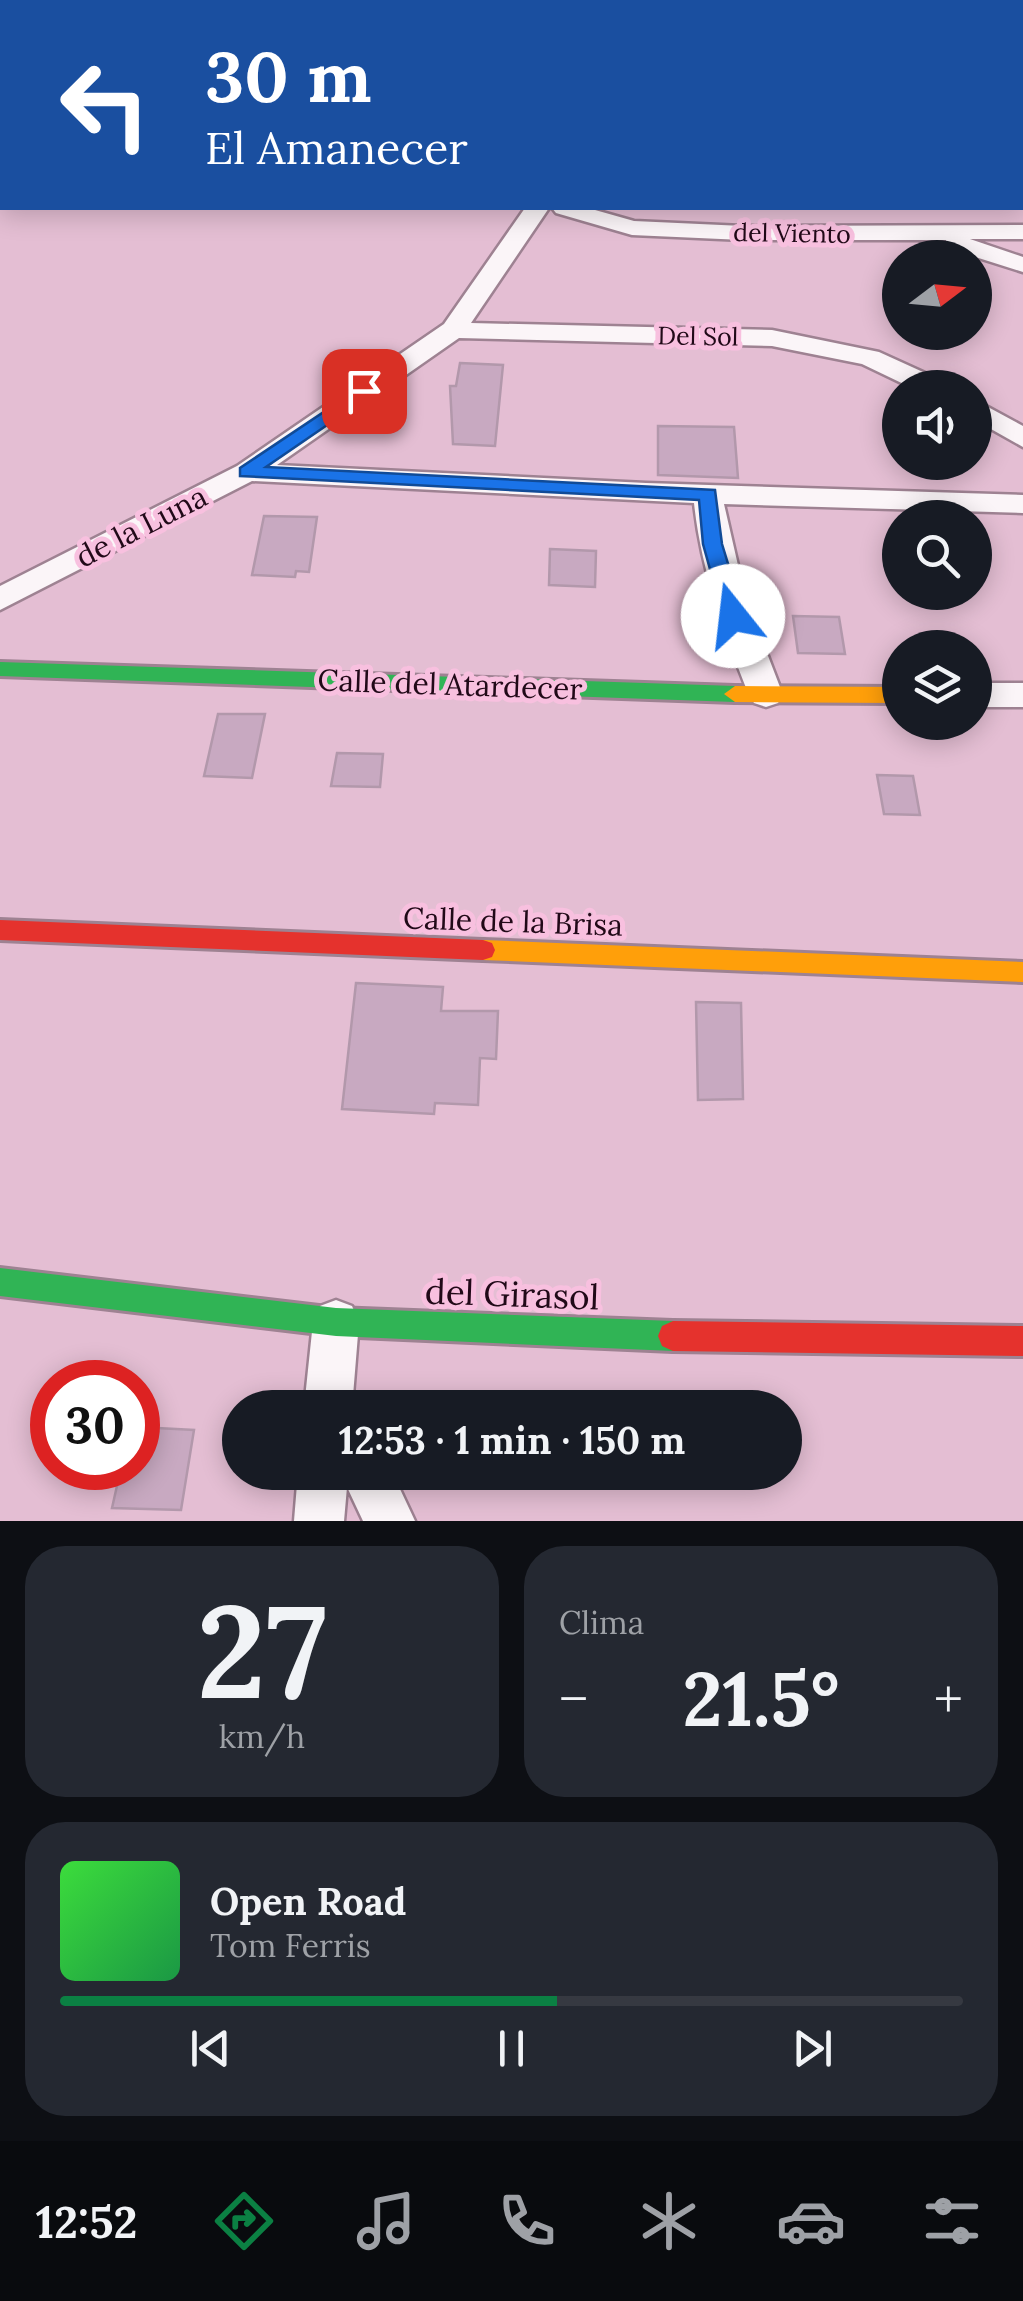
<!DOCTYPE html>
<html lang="es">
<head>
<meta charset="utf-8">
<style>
	body { margin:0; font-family:Lora,serif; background:#242831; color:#f1f3f6; height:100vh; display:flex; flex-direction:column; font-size:38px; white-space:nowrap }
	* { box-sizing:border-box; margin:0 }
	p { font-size:32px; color:#9ea1a6 }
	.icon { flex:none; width:55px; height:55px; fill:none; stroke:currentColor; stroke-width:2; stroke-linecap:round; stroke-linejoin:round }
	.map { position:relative; height:1521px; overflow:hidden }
	.details { display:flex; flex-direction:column; gap:25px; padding:25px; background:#0d0f14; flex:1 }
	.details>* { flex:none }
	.banner { position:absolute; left:0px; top:0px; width:1025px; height:210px; box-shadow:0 5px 25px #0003; background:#1a4fa0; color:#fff; overflow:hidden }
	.needle { width:65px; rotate:74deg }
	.buttons { position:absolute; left:882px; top:240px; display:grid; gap:20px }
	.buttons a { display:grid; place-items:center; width:110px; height:110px; border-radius:50%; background:#171b24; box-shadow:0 5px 25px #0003; font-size:50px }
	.speed { position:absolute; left:30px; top:1360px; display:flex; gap:20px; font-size:50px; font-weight:700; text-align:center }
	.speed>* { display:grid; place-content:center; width:130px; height:130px; border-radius:50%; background:#171b24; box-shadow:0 5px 25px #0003; line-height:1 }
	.speed .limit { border:15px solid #d22; background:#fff; color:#111 }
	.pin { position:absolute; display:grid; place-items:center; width:85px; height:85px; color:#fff; margin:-42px; border-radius:20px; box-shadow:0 5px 15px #0006 }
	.me { position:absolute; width:110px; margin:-55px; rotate:344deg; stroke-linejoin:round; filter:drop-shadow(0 0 8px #0008) }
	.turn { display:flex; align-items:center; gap:35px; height:210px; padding:0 40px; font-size:45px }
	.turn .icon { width:130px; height:130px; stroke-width:2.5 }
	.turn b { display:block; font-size:70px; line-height:85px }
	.big { font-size:75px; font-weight:800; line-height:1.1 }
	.details .tile { flex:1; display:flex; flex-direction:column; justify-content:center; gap:15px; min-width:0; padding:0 35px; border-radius:40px; background:#242831 }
	.details .dial { align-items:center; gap:0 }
	.dial b { font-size:130px; line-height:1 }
	.song { display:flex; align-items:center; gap:30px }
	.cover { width:120px; height:120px; border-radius:15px; background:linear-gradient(135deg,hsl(120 70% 55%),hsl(140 70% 35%)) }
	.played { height:10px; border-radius:5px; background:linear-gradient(90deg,#0b8043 55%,#363941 55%) }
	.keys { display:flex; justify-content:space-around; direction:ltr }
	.heat { display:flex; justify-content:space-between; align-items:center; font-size:55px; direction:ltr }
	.details .tiles { flex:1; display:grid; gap:25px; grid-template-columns:1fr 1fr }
	.tile:last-child { grid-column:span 2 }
	.trip { position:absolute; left:222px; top:1390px; width:580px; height:100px; border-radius:50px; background:#171b24; box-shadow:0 5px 25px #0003; font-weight:800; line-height:100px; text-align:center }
	.tabs { display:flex; height:160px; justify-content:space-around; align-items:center; background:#090b0e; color:#9ea1a6 }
	.tabs .icon { width:70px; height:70px }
	.tabs .selected { color:#0b8043 }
	.tabs b { font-size:45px; color:#f1f3f6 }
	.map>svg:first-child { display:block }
</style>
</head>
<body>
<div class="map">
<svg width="1023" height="1521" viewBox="0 0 1023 1521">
	<rect width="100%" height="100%" fill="#e4bed3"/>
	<!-- building -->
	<path fill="#c8a9c1" stroke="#b298ab" stroke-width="2.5" d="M 460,363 L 503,365 L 495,446 L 453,444 L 450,386 L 456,386 Z
		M 658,426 L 734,427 L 738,478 L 658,475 Z
		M 264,516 L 317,517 L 309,572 L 296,571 L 295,577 L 252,575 Z
		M 550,549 L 596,551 L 595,587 L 549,585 Z
		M 793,616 L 839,617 L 845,654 L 798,653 Z
		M 218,714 L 265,714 L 252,778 L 204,776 Z
		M 337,753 L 383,754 L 380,787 L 331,786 Z
		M 877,775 L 913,776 L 920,815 L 884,814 Z
		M 356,983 L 443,987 L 441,1011 L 498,1011 L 496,1059 L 480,1058 L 478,1105 L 435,1103 L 434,1114 L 342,1109 Z
		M 696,1002 L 741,1003 L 743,1099 L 698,1100 Z
		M 138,1427 L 194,1430 L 181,1510 L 112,1508 L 121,1468 L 138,1468 Z"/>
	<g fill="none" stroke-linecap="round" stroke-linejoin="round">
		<!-- street casing -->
		<g stroke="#9e8292" stroke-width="5">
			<path id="street" d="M 73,0 L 93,0 L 94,2 L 75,2 Z
				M 250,0 L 271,0 L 273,2 L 252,2 Z
				M 1022,69 L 1023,69 L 1023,81 L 1022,81 Z
				M 0,137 L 2,137 L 2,151 L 0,151 Z
				M 1022,162 L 1023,162 L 1023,176 L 1022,176 Z
				M 525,208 L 549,208 L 471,323 L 772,330 L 879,352 L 945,382 L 948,388 L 912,388 L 862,364 L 772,346 L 459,338 L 277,465 L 646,483 L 1023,495 L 1023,513 L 724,504 L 745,596 L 783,695 L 778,703 L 766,707 L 754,703 L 749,695 C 724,633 701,570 694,503 L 252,481 L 0,610 L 0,586 L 237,466 L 444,324 Z
				M 552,208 L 588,208 L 634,221 L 743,226 L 1023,225 L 1023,239 L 970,239 L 1023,257 L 1023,272 L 947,248 L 946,240 L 743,240 L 632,235 L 556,213 Z
				M 975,400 L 1023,426 L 1023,447 L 975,420 Z
				M 975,683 L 1023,683 L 1023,707 L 975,707 Z
				M 336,1300 L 352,1306 L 359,1322 L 352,1408 L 304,1408 L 313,1322 L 320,1306 Z
				M 298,1472 L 392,1472 L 415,1521 L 363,1521 L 347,1487 L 344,1521 L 294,1521 Z"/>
		</g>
		<!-- fast casing -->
		<g stroke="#9e8292" stroke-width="6">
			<path id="fast" d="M 0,662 L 735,686 L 746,694 L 735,702 L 0,676 Z
				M 0,1268 L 336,1308 L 673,1321 L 684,1326 L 688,1336 L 684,1346 L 673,1351 L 336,1336 L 0,1296 Z"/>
		</g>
		<!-- slow casing -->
		<g stroke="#9e8292" stroke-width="6">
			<path id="slow" d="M 735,686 L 900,687 L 900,703 L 735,702 L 724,694 Z
				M 483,940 L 1023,962 L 1023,982 L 483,960 L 474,957 L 471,950 L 474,943 Z"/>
		</g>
		<!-- jam casing -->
		<g stroke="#9e8292" stroke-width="6">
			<path id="jam" d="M 0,920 L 483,940 L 492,943 L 495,950 L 492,957 L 483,960 L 0,940 Z
				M 673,1321 L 1023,1326 L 1023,1356 L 673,1351 L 662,1346 L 658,1336 L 662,1326 Z"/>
		</g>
		<!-- street -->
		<use href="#street" fill="#fbf5f8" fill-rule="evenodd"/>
		<!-- fast -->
		<use href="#fast" fill="#30b455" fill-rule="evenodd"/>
		<!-- slow -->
		<use href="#slow" fill="#ff9f0a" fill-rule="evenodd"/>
		<!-- jam -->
		<use href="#jam" fill="#e5322d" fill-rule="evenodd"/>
	</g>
	<!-- route -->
	<path fill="#1a73e8" stroke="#114b97" stroke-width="2.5" d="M 364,385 L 373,391 L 371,395 L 266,467 L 715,490 L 722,544 L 744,616 L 733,623 L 723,616 L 703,544 L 699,500 L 240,476 L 240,468 Z"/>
	<g text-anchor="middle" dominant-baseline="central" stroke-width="10" stroke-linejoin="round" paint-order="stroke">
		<!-- far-street labels -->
		<g font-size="25" fill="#210918" stroke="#f8c0df">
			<text transform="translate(792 233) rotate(1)">del Viento</text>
			<text transform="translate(698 336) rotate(1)">Del Sol</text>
		</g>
		<!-- street labels -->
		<g font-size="30" fill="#210918" stroke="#f8c0df">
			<text transform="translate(141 526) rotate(-27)">de la Luna</text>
			<text transform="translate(450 684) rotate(2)">Calle del Atardecer</text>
			<text transform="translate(513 921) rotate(2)">Calle de la Brisa</text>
		</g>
		<!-- near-street labels -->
		<g font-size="35" fill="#210918" stroke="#f8c0df">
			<text transform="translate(512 1294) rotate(2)">del Girasol</text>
		</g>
	</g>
</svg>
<div class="buttons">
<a><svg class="needle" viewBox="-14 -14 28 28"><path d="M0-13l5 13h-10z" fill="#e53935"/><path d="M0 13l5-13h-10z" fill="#9ea1a6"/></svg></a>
<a><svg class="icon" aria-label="sound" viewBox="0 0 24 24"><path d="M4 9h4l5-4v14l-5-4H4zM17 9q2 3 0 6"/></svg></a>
<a><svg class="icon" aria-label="search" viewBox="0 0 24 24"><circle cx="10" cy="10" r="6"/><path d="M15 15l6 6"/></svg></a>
<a><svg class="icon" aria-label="layers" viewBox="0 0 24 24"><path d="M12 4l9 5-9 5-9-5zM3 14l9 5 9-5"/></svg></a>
</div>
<div class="speed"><div class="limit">30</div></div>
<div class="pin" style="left:364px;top:391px;background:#d93025"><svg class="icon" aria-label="arrive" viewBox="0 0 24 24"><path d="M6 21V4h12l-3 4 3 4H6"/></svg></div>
<svg class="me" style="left:733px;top:616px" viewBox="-20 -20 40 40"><circle r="19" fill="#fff"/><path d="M0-13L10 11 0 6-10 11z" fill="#1a73e8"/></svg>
<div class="trip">12:53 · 1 min · 150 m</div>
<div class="banner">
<div class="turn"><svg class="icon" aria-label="left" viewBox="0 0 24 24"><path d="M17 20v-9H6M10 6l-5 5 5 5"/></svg><div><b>30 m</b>El Amanecer</div></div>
</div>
</div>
<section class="details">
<div class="tiles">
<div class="tile dial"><b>27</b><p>km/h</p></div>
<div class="tile"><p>Clima</p>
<div class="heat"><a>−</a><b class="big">21.5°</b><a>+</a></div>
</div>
<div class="tile">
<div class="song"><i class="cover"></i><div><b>Open Road</b><p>Tom Ferris</p></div></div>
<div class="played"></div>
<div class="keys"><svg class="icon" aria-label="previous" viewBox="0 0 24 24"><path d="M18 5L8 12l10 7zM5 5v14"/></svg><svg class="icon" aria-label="pause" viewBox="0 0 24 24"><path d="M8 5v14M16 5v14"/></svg><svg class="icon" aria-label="next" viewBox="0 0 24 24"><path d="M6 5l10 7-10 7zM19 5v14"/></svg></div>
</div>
</div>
</section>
<nav class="tabs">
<b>12:52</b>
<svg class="icon selected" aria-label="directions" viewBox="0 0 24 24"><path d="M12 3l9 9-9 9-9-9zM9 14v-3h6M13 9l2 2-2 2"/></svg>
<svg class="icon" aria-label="music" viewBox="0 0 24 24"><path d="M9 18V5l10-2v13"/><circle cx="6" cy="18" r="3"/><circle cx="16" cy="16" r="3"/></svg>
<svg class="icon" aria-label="phone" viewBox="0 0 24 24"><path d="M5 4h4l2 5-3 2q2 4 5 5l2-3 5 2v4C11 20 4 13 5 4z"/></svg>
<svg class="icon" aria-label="climate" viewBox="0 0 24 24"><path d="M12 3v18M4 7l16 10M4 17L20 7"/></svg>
<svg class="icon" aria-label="car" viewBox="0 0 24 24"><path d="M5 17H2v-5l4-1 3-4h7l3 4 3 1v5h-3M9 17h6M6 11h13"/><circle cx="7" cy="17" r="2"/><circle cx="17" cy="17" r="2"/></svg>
<svg class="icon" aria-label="filters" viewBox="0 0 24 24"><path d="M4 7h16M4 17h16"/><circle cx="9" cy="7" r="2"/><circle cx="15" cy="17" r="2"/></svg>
</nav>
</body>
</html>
